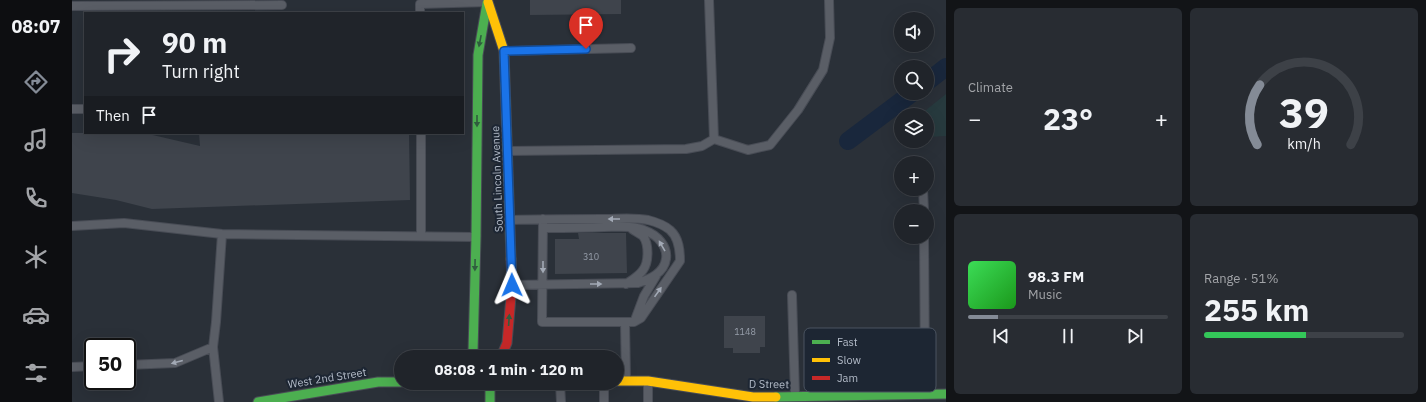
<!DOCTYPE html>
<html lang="en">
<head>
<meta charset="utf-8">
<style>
	body { margin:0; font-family:"IBM Plex Sans",sans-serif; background:#282c32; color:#f1f3f6; height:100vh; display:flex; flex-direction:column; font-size:15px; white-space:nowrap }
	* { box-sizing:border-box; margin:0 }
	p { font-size:13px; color:#a2a4a8 }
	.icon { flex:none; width:22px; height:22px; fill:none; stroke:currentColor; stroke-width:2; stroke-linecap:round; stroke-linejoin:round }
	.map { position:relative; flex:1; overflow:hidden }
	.side { display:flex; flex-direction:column; gap:8px; padding:8px; background:#121417; width:480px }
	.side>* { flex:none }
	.hud { position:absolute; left:12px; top:12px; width:380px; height:122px; border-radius:0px; box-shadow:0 4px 16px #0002,0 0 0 1px #3d4147; background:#20242a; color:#f1f3f6; overflow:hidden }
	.controls { position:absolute; left:822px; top:12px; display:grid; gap:8px }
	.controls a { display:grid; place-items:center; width:40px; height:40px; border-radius:50%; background:#20242a; box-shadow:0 4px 16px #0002,0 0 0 1px #3d4147; font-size:20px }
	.speed { position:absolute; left:12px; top:338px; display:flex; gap:8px; font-size:20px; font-weight:700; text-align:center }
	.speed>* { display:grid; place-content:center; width:52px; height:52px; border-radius:50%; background:#20242a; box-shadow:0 4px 16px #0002,0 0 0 1px #3d4147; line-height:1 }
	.speed .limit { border:2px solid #111; border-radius:6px; background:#fff; color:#111 }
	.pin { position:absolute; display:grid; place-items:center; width:34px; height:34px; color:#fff; margin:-41px -17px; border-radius:50% 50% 50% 0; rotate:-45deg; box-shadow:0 0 4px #0007 }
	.pin .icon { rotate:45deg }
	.me { position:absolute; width:44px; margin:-22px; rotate:359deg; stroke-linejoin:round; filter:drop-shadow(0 0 3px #0008) }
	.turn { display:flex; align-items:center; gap:14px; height:84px; padding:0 12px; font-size:18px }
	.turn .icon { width:52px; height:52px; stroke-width:2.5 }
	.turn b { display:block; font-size:28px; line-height:34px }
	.then { display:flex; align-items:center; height:38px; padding:0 12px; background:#0003; gap:8px; font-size:15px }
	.big { font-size:30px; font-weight:800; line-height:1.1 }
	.side .tile { flex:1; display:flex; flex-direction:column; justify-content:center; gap:6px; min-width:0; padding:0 14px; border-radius:6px; background:#282c32 }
	.side .dial { align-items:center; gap:0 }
	.dial svg { height:104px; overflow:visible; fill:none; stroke:#3d4147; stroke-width:7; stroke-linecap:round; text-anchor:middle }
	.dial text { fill:#f1f3f6; stroke:none }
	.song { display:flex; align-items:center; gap:12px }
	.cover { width:48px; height:48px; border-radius:6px; background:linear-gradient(135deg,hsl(130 70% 55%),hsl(120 70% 35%)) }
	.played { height:4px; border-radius:2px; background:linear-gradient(90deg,#848b96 15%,#3d4147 15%) }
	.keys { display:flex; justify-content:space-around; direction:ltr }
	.heat { display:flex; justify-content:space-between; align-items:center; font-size:22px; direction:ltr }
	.charge { height:6px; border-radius:3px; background:linear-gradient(90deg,#34c759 51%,#3d4147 0) }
	.side .tiles { flex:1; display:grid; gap:8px; grid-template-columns:repeat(2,1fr) }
	.trip { position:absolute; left:322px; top:350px; width:230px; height:40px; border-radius:20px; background:#20242a; box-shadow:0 4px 16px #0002,0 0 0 1px #3d4147; font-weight:800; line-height:40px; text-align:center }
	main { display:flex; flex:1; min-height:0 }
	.dock { display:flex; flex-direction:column; width:72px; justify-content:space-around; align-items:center; background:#0d0e11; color:#a2a4a8 }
	.dock .icon { width:28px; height:28px }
	.dock .active { color:#848b96 }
	.dock b { font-size:18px; color:#f1f3f6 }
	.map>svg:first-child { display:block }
</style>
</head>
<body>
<main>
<nav class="dock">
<b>08:07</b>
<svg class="icon active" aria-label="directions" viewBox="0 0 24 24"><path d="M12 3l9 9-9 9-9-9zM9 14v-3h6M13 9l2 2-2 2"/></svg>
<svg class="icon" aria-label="music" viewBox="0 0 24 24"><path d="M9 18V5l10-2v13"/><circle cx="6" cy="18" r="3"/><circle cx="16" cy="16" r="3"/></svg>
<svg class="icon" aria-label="phone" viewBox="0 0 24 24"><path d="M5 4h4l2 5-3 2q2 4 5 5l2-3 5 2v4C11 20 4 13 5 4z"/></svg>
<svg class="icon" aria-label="climate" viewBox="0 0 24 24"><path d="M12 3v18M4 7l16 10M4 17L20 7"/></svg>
<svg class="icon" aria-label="car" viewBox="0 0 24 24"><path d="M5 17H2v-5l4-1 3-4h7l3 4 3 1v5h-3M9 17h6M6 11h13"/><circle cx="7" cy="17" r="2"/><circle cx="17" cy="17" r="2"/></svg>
<svg class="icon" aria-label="filters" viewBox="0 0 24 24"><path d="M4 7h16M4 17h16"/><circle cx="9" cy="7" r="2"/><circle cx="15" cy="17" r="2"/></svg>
</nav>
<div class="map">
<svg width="874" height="402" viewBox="0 0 874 402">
	<rect width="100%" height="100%" fill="#2a3038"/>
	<!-- green -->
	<path fill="#273a3e" d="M 874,94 L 874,136 L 855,137 L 855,115 L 848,115 Z"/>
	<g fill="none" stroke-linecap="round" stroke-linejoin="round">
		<!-- canal -->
		<path stroke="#19273c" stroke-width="18" d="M 855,82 L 874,67
			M 776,141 L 840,93"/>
	</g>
	<!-- building -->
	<path fill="#3f444c" d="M 458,0 L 549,0 L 549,14 L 458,15 Z
		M 0,133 L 72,133 L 128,146 L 127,133 L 337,133 L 338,200 L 80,209 L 44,200 L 0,193 Z
		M 506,233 L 554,233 L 555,273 L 483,274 L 483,239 L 507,239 Z
		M 652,316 L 693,316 L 693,347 L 688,347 L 688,353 L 661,353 L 661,348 L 652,348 Z"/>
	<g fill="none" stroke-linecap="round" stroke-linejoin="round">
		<!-- lane casing -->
		<g stroke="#484c55" stroke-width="10">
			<path id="lane" d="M 0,6 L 210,5
				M 348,13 L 348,4 L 415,2
				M 432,51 L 559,48
				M 0,109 L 13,109
				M 349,133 L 349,236
				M 642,139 L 676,150 L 698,145 L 726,110 L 751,70 L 758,38 L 757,0
				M 436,151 L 614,149 L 630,146 L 642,139 L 637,0
				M 851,189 L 852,211
				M 439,220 C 469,219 500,219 530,219 C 545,219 562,217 576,220 C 584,222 592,225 598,230 C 607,238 608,250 608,261 L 569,318 L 562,322 L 470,322 L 471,219
				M 0,226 L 52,223 L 150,234 L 403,237
				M 554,284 C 560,280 567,276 571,270 C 577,262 577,244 571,236 C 568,234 563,231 560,229
				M 441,285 L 566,283 C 578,279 592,273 594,259 C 596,246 585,235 574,231 C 562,225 545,227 532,227 C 512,228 491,228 471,228
				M 720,295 L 723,395
				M 563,320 L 572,296 L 584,276
				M 553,322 L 554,379
				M 55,365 L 103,363 L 141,347
				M 0,367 L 21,366
				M 488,383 L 489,402
				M 576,383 L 576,402
				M 850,394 L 853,373 L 852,237
				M 147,402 L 141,347 L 144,322 L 150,234
				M 532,402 L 532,383"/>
		</g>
		<!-- fast casing -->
		<g stroke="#484c55" stroke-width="11">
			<path id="fast" d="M 404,357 L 401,352 L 404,237 L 406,55 L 415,3
				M 418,383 L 418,402
				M 704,397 L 874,394
				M 186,402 L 306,382 L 329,382"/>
		</g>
		<!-- slow casing -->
		<g stroke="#484c55" stroke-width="11">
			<path id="slow" d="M 416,2 L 432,51 L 439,259
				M 545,381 L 576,381 L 681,397 L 704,397"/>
		</g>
		<!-- jam casing -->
		<g stroke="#484c55" stroke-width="11">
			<path id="jam" d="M 429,357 L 435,343 L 440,285 L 439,259"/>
		</g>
		<!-- lane -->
		<use href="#lane" stroke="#5a5e66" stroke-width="8"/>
		<!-- fast -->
		<use href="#fast" stroke="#4caf50" stroke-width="9"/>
		<!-- slow -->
		<use href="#slow" stroke="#ffc107" stroke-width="9"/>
		<!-- jam -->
		<use href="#jam" stroke="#c62828" stroke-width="9"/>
	</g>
	<!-- one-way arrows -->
	<defs><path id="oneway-solid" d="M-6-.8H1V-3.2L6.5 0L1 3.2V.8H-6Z"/></defs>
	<g fill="#305d3f">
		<use href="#oneway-solid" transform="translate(408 41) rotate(101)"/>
		<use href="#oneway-solid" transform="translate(405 121) rotate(90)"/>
		<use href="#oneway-solid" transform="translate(403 265) rotate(91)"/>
		<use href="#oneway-solid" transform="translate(437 320) rotate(-86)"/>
	</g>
	<g fill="#a2a9b5">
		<use href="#oneway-solid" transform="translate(542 219) rotate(180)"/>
		<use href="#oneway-solid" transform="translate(590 246) rotate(-120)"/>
		<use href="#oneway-solid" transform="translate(471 267) rotate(90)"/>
		<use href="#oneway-solid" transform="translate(524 284)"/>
		<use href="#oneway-solid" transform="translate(586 292) rotate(-55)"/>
		<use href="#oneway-solid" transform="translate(105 362) rotate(165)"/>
	</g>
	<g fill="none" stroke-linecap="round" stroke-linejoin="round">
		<!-- route casing -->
		<g stroke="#114b97" stroke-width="10">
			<path id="route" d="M 440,285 L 432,51 L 514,49"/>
		</g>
		<!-- route -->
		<use href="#route" stroke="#1a73e8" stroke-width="7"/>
	</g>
	<g text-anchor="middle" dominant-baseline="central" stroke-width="4" stroke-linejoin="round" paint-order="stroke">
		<!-- number labels -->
		<g font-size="9" fill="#979eaa">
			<text x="519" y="256">310</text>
			<text x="673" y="331">1148</text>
		</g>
		<!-- street labels -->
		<g font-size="11" fill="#b4bcc9" stroke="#1d2633">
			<text transform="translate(425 179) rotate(-92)">South Lincoln Avenue</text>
			<text transform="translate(255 378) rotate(-9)">West 2nd Street</text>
			<text transform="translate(697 384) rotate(1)">D Street</text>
		</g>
	</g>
	<!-- legend -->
	<rect x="732" y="328" width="132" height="64" rx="6" fill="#1d2633" stroke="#4a5360" stroke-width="1"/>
	<rect x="740" y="340" width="18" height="4" fill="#4caf50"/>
	<rect x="740" y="358" width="18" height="4" fill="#ffc107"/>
	<rect x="740" y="376" width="18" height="4" fill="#c62828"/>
	<g font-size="11" fill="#b4bcc9">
		<text x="765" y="346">Fast</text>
		<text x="765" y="364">Slow</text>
		<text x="765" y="382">Jam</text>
	</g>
</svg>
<div class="controls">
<a><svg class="icon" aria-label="sound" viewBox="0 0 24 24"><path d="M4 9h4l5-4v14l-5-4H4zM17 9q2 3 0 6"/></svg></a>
<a><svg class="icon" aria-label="search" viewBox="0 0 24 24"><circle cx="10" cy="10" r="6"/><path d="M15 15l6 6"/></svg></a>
<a><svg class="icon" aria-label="layers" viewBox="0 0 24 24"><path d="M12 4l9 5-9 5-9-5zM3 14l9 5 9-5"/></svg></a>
<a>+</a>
<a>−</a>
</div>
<div class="speed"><div class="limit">50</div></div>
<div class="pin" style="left:514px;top:49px;background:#d93025"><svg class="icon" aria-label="arrive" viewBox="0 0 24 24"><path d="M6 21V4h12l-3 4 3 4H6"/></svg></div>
<svg class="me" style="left:440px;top:285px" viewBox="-20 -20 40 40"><path d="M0-17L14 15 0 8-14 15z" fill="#1a73e8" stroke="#fff" stroke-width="4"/></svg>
<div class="trip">08:08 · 1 min · 120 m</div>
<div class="hud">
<div class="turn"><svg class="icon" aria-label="right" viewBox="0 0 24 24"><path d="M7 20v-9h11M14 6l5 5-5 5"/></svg><div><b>90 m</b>Turn right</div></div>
<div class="then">Then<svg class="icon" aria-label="arrive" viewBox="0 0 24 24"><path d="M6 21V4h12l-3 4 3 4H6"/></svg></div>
</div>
</div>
<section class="side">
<div class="tiles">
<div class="tile"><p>Climate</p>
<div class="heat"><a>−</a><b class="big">23°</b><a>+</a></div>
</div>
<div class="tile dial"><svg viewBox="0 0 100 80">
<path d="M14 69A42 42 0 1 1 86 69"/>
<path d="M14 69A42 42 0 0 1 16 23" stroke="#848b96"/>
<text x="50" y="56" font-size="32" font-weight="700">39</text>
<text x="50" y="72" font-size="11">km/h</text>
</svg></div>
<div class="tile">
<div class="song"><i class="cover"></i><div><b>98.3 FM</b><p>Music</p></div></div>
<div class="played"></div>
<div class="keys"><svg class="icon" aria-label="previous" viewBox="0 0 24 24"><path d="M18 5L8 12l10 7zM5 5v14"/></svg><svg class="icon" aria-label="pause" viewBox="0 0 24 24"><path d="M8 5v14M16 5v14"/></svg><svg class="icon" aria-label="next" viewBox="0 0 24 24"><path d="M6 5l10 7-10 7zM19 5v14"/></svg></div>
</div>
<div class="tile"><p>Range · 51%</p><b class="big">255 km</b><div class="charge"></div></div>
</div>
</section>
</main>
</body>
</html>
